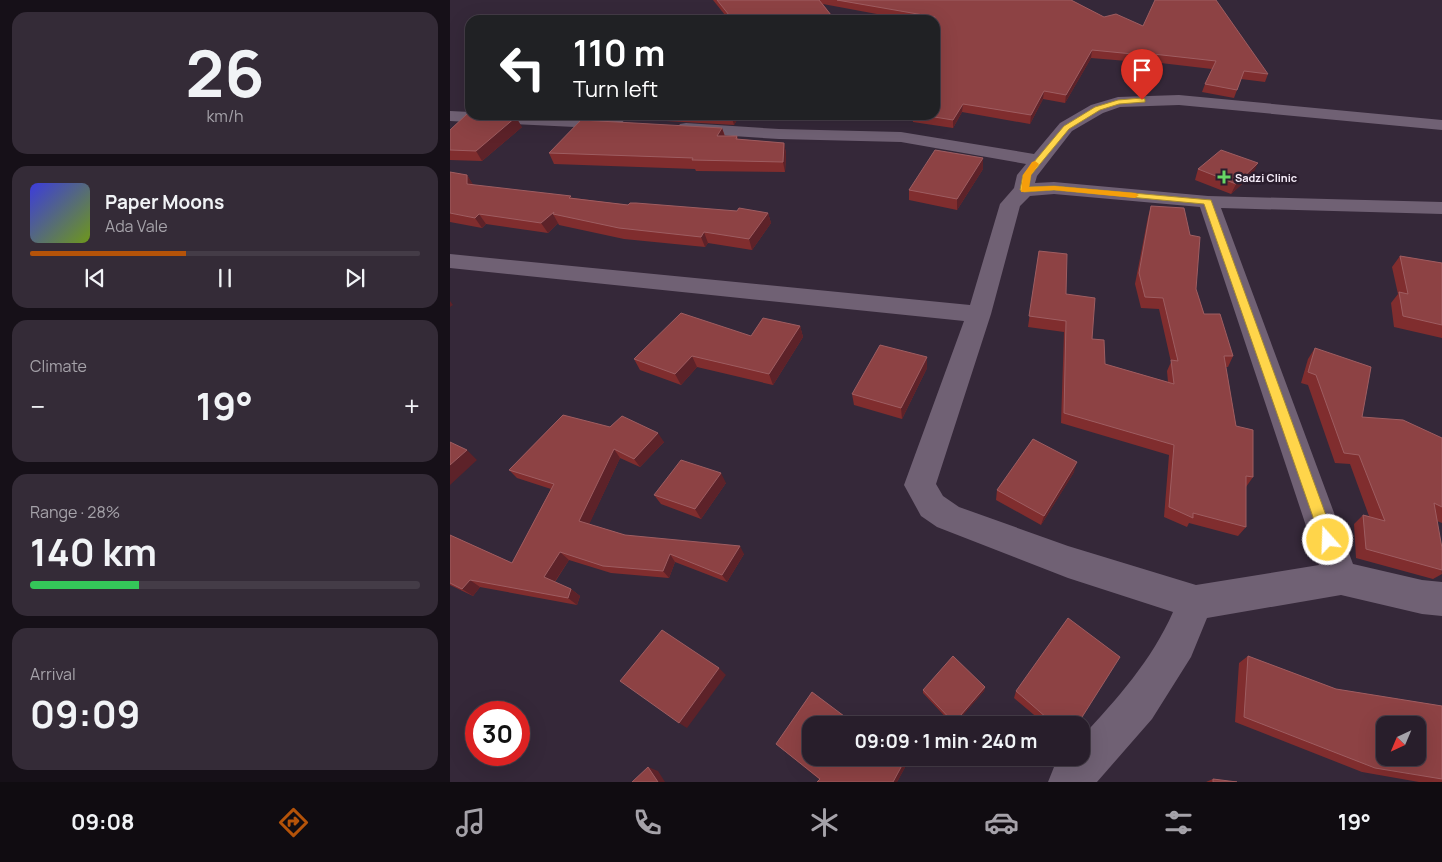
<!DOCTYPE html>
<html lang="en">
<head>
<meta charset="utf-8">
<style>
	body { margin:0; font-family:Manrope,sans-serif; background:#342b37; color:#f1f3f6; height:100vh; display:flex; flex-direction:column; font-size:19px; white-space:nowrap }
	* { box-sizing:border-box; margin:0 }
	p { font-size:16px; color:#a5a2a9 }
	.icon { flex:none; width:28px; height:28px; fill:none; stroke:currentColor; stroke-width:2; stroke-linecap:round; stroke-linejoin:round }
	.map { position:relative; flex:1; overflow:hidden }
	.details { display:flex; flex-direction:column; gap:12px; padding:12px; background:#161018; width:450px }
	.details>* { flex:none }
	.banner { position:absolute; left:15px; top:15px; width:475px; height:105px; border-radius:15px; box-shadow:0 5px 20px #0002,0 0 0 1px #443c47; background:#202124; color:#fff; overflow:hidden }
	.needle { width:32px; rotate:224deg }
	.fabs { position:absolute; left:926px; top:716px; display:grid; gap:10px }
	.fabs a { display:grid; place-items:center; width:50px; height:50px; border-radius:10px; background:#281e2b; box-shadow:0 5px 20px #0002,0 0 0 1px #443c47; font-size:25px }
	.speed { position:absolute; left:15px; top:701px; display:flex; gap:10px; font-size:25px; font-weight:700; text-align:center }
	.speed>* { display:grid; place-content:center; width:65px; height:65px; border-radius:50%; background:#281e2b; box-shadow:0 5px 20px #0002,0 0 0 1px #443c47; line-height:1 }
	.speed .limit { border:8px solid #d22; background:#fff; color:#111 }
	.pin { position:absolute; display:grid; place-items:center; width:42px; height:42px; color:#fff; margin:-51px -21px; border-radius:50% 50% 50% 0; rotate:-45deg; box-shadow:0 0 5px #0007 }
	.pin .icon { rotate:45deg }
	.me { position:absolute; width:55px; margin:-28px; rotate:340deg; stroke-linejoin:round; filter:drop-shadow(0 0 4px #0008) }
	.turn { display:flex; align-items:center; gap:18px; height:105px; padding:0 25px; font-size:22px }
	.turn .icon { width:65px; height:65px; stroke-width:2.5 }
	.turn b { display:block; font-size:35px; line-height:42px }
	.big { font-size:38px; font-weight:700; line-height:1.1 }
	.details .widget { flex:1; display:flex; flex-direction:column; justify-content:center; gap:8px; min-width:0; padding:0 18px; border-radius:15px; background:#342b37 }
	.details .dial { align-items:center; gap:0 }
	.dial b { font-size:65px; line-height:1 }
	.song { display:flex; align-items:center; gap:15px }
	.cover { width:60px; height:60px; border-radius:8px; background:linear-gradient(135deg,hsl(240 70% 55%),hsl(80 70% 35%)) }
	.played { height:5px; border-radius:2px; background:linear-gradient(90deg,#b45309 40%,#443c47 40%) }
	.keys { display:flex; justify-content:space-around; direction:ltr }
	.heat { display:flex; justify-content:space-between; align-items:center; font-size:28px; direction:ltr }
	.charge { height:8px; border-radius:4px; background:linear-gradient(90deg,#34c759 28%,#443c47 0) }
	.trip { position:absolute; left:352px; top:716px; width:288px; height:50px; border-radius:15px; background:#281e2b; box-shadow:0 5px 20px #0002,0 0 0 1px #443c47; font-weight:700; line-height:50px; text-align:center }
	.dock { display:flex; height:80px; justify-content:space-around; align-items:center; background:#100c11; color:#a5a2a9 }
	.dock .icon { width:35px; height:35px }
	.dock .selected { color:#b45309 }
	.dock b { font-size:22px; color:#f1f3f6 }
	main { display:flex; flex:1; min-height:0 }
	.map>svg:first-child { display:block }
</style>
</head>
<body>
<main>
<section class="details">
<div class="widget dial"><b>26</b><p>km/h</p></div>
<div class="widget">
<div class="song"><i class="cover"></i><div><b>Paper Moons</b><p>Ada Vale</p></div></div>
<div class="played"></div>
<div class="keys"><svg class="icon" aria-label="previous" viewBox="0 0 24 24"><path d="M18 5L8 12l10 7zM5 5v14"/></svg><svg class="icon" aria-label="pause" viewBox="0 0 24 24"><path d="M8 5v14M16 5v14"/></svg><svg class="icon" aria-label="next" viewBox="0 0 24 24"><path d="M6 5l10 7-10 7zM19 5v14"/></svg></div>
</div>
<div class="widget"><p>Climate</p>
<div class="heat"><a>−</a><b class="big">19°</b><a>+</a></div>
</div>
<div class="widget"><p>Range · 28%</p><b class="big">140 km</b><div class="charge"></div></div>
<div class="widget"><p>Arrival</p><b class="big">09:09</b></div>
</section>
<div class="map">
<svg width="992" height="782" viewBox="0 0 992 782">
	<rect width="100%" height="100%" fill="#352839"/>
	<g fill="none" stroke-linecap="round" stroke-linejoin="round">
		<!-- street -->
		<path fill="#706174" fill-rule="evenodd" d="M 729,95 L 992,120 L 992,130 L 729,105 L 670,107 L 653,113 L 622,131 L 587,176 L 585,183 L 604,182 L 758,196 L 992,202 L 992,214 L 771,208 L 903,564 L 972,580 L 992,582 L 992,616 L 972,614 L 891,595 L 757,618 L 741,657 L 702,719 L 647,782 L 598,782 L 604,767 L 613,758 L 631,758 L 631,738 C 667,699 702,660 723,612 L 618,578 L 487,527 L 471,516 L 454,485 L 514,321 L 0,268 L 0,254 L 520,305 L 550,204 L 564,188 L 567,175 L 576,164 L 451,142 L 329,139 L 236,133 L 230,132 L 227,128 L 230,124 L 236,123 L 329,129 L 451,132 L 584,154 L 610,123 L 641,105 L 668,97 ZM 604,194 L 750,207 L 869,565 L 746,585 L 618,546 L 509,507 L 493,496 L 486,484 L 541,314 L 570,206 L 580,196 Z
			M 0,111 L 20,112 L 20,115 L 87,115 L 166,119 L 172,120 L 175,124 L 172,128 L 166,129 L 0,121 Z"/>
	</g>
	<!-- wall -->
	<path fill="#802d2e" d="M 263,0 L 621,0 L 654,17 L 693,26 L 818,74 L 815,82 L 791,79 L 784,98 L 752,92 L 755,84 L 762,69 L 702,62 L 701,63 L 641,58 L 615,103 L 593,99 L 580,124 L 512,112 L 503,128 L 463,122 L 462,115 L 485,115 L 485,20 L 459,20 L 373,4 L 385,20 L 279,20 Z
		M 114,115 L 290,115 L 284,125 Z
		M 72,127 L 32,161 L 0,160 L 0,130 Z
		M 272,128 L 275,136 L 287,136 L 288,139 L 334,143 L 336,154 L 335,172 L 246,171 L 245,169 L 104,164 L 99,153 Z
		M 533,169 L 507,210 L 459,200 L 459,190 Z
		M 748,169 L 803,174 L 781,194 L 745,180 Z
		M 0,172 L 17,175 L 23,185 L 178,205 L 318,213 L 321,223 L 302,250 L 258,243 L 255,247 L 174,239 L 109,225 L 108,223 L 98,233 L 36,224 L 32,228 L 0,222 Z
		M 701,206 L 746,289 L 754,314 L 783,356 L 778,367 L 776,367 L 786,426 L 803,477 L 796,487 L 796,527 L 788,536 L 739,523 L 737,527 L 714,517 L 719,455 L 611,423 L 614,332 L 578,327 L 589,251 L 616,294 L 642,339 L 655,364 L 718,382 L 717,371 L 721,362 L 709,309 L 691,308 L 685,284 L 698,217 Z
		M 950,256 L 992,263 L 992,338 L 944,327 L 941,303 L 948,294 L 942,267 Z
		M 350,326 L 353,337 L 323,385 L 247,367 L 231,385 L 190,370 L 184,359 Z
		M 865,348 L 912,417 L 992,438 L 992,523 L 987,521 L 992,574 L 983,579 L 906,558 L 904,524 L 913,515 L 919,516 L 900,464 L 885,463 L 858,385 L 851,383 L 858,359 Z
		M 477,368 L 452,419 L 404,405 L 402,394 Z
		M 113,415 L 214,442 L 190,467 L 170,458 L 139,524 L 175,535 L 294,554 L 277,582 L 225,562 L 219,578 L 161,573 L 119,560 L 105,582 L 121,589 L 130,596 L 127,605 L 30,587 L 23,596 L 0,585 L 0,535 L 62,563 L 101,489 L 67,478 L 59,470 Z
		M 624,472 L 591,525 L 546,500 L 547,490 Z
		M 276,483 L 251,519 L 211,504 L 204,495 Z
		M 798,656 L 886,689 L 992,706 L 992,782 L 969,782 L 912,772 L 785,722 L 789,663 Z
		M 535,687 L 534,691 L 504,725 L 503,725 L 473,693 L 473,690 Z
		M 566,691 L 627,725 L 596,725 L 564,698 Z
		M 326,744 L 361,758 L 460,758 L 447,782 L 369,779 Z
		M 763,779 L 787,782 L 756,782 Z"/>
	<!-- shaded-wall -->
	<path fill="#5d2229" d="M 642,50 L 641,58 L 615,103 L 616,95 Z
		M 594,91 L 593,99 L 580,124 L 581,115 Z
		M 513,104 L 512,112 L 503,128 L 503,120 Z
		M 281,115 L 290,115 L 284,125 Z
		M 66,117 L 72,127 L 32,161 L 26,151 Z
		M 272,128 L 275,138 L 267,136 Z
		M 334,143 L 336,154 L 335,172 L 333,162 Z
		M 533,158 L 533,169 L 507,210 L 507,199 Z
		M 808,163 L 803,174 L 781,194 L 786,184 Z
		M 17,175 L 24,186 L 17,184 Z
		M 104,212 L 103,214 L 108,223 L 98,233 L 91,223 Z
		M 318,213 L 321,223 L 302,250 L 299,239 Z
		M 29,214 L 36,224 L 32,228 L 25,218 Z
		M 254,232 L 258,243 L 255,247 L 251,237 Z
		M 0,301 L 3,305 L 0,307 Z
		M 350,326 L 353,337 L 323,385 L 319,374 Z
		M 242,356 L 247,367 L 231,385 L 225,374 Z
		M 477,357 L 477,368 L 452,419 L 451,408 Z
		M 208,433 L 214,442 L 190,467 L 184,459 Z
		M 164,449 L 170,458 L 137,529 L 129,521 Z
		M 17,450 L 27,460 L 0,485 L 0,465 Z
		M 627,462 L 624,472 L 591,525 L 594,516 Z
		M 271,473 L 276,483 L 251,519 L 245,509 Z
		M 290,546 L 294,554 L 277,582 L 272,575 Z
		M 110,552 L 119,560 L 103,584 L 94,577 Z
		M 220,554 L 225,562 L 219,578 L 213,571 Z
		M 20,580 L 30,587 L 23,596 L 12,589 Z
		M 121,589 L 130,596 L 127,605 L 118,598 Z
		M 269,668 L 276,675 L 237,728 L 229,723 Z
		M 535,687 L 534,691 L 504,725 L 504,723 Z
		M 456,758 L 460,758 L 447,782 L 443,782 Z
		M 198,767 L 208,771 L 215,782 L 208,782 Z"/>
	<!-- building -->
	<path fill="#8d4244" stroke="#9e5d61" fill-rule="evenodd" d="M 267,0 L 369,0 L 385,20 L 283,20 Z
		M 387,0 L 621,0 L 654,17 L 666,14 L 693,26 L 705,0 L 766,0 L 818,74 L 794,71 L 787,90 L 755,84 L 766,61 L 703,54 L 703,56 L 642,50 L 616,95 L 594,91 L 581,115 L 513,104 L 503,120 L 472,115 L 485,115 L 485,20 L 484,20 L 485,17 Z
		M 17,114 L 20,115 L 66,117 L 26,151 L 0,150 L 0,130 Z
		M 131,120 L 272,128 L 267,136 L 287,136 L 286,139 L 334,143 L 333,162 L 242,160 L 243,158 L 99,153 Z
		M 485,150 L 533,158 L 507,199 L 459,190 Z
		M 771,150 L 808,163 L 786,184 L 748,169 Z
		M 0,172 L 17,175 L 17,184 L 121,196 L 119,198 L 178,205 L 180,203 L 186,203 L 287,211 L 289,208 L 318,213 L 299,239 L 254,232 L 251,237 L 169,228 L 103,214 L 104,212 L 91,223 L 29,214 L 25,218 L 0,213 Z
		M 701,206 L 734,208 L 740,235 L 750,237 L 746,289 L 754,314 L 770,314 L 783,356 L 774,356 L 786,426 L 803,430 L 803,477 L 796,476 L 796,527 L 743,513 L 743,518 L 719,507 L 724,445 L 614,413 L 616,321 L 579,316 L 589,251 L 617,254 L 616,294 L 645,298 L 642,339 L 654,340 L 655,364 L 724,384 L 721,360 L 728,361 L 713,298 L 695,297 L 689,273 Z
		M 950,256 L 992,263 L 992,325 L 953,316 L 949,292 L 958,294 Z
		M 231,313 L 301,336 L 313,318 L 350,326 L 319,374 L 242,356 L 225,374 L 184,359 Z
		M 430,345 L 477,357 L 451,408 L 402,394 Z
		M 865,348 L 921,367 L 912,417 L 953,420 L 992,438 L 992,507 L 984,503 L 992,548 L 992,570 L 916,549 L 913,515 L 935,521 L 909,455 L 894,453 L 866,375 L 858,372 Z
		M 113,415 L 160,427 L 172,416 L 208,433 L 184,459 L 164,449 L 129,521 L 175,535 L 290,546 L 272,575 L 220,554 L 213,571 L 153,566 L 110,552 L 94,577 L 121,589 L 118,598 L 20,580 L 12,589 L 0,583 L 0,535 L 62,563 L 104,484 L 59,470 Z
		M 583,439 L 627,462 L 594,516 L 547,490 Z
		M 0,442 L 17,450 L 0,465 Z
		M 231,460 L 271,473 L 245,509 L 204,495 Z
		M 618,618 L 670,657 L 627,725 L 605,725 L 566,691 Z
		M 212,630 L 269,668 L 229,723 L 170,681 Z
		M 503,656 L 535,687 L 504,723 L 473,690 Z
		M 798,656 L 886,689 L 992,706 L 992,779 L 925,768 L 794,717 ZM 935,725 L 968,725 L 968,758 L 935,758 Z
		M 362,692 L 406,725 L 361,725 L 361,758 L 456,758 L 443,782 L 367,782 L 370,779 L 326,744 Z
		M 417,716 L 430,725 L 412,725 Z
		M 198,767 L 208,782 L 182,782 Z
		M 763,779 L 787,782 L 763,782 Z"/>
	<!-- route -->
	<path fill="#ffd54a" stroke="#a68a30" d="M 692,98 L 695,99 L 695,102 L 669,104 L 650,110 L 619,129 L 581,175 L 579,187 L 604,186 L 761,200 L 885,540 L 883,545 L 878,547 L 873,545 L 871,540 L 754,204 L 604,190 L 574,192 L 570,190 L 573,175 L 614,126 L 645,107 L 668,100 Z"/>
	<!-- slow -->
	<path fill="#f59e0b" d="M 585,161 L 589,164 L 581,175 L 579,187 L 604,186 L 685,193 L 689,195 L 685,198 L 604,190 L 571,192 L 573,175 L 582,162 Z"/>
	<!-- markers -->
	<path fill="#67d465" stroke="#2b1e2e" stroke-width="2" d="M771.5 169.5h5v5h5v5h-5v5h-5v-5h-5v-5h5z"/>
	<g text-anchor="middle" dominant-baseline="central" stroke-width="5" stroke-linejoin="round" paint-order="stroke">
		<!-- far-poi labels -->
		<g font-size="11" font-weight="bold" fill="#faf1fd" stroke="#2b1e2e" text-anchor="start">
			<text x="785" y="177">Sadzi Clinic</text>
		</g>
	</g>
</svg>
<div class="fabs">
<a><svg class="needle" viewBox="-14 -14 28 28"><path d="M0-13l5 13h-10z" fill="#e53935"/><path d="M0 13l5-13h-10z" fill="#a5a2a9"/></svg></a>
</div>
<div class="speed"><div class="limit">30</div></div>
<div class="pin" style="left:692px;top:100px;background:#d93025"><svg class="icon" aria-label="arrive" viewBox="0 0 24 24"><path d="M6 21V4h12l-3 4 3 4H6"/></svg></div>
<svg class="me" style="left:878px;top:540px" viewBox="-20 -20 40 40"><circle r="17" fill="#ffd54a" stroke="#fff" stroke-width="3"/><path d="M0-11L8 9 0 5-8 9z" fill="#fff"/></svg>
<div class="trip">09:09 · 1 min · 240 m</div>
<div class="banner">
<div class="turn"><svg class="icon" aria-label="left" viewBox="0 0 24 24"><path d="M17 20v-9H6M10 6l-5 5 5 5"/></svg><div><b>110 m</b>Turn left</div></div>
</div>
</div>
</main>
<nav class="dock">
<b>09:08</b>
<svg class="icon selected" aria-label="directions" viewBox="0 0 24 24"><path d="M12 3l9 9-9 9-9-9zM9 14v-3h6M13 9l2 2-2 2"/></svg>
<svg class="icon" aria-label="music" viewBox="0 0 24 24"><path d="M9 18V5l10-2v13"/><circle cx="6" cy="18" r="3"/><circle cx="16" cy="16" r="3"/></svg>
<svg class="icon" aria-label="phone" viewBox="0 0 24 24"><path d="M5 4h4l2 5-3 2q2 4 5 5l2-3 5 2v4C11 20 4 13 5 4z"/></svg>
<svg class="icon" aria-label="climate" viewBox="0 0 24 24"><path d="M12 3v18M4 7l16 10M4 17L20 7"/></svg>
<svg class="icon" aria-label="car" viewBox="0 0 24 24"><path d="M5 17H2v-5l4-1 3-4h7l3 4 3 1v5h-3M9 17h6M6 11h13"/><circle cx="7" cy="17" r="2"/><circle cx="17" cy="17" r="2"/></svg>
<svg class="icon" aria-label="filters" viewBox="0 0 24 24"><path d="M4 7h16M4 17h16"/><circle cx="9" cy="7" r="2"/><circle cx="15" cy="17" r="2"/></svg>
<b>19°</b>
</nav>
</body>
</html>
